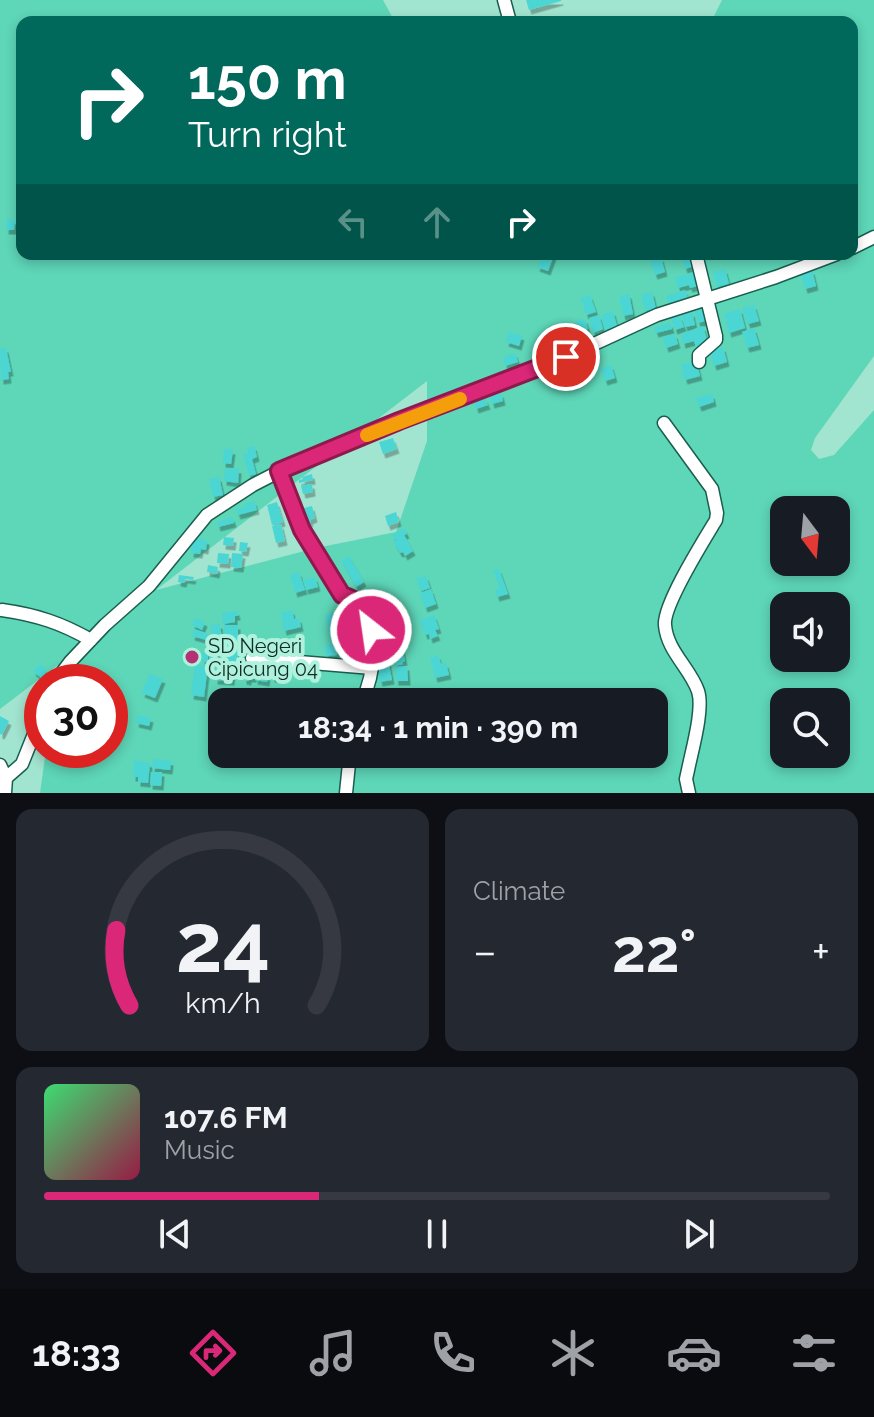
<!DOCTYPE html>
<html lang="en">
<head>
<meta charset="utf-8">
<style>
	body { margin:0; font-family:Raleway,sans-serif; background:#242831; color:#f1f3f6; height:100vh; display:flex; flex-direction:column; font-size:30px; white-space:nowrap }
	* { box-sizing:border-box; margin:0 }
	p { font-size:26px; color:#9ea1a6 }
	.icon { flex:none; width:44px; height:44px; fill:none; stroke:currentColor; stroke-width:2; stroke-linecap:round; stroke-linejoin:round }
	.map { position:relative; height:793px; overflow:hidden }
	.side { display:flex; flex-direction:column; gap:16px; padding:16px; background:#0d0f14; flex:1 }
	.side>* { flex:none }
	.banner { position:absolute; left:16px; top:16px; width:842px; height:244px; border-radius:16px; box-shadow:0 4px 12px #0003; background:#00695c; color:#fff; overflow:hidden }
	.needle { width:52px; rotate:164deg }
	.tools { position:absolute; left:770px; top:496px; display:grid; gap:16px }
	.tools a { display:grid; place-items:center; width:80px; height:80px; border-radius:16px; background:#171b24; box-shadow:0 4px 12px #0003; font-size:40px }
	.speed { position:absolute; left:24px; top:664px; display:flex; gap:16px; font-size:40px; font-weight:700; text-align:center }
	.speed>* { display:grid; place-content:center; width:104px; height:104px; border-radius:50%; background:#171b24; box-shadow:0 4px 12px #0003; line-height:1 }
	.speed .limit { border:12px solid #d22; background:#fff; color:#111 }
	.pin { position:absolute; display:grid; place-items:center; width:68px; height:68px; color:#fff; margin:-34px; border:4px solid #fff; border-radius:50%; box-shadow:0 2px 8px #0007 }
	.me { position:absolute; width:88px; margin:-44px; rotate:330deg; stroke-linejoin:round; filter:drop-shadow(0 0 6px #0008) }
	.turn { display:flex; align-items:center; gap:28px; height:168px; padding:0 40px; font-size:36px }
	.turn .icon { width:104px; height:104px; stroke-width:2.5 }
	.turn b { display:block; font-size:56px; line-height:68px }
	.lanes { display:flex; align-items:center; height:76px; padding:0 40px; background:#0003; justify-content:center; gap:40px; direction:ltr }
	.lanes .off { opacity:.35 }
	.big { font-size:60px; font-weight:700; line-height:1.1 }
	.side .tile { flex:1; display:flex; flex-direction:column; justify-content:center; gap:12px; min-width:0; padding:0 28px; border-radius:16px; background:#242831 }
	.side .dial { align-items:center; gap:0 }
	.dial svg { height:208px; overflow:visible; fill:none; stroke:#363941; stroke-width:7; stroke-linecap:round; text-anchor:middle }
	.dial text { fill:#f1f3f6; stroke:none }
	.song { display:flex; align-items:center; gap:24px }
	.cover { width:96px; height:96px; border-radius:12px; background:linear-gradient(135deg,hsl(140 70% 55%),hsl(340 70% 35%)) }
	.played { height:8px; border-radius:4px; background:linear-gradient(90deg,#db2777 35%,#363941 35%) }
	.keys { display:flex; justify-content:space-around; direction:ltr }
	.heat { display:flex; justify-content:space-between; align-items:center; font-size:44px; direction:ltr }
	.side .tiles { flex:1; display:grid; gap:16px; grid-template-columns:1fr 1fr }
	.tile:last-child { grid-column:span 2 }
	.trip { position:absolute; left:208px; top:688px; width:460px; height:80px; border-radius:16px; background:#171b24; box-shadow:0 4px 12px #0003; font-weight:700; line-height:80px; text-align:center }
	.tab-bar { display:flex; height:128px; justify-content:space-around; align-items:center; background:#090b0e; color:#9ea1a6 }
	.tab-bar .icon { width:56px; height:56px }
	.tab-bar .active { color:#db2777 }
	.tab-bar b { font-size:36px; color:#f1f3f6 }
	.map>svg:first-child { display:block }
</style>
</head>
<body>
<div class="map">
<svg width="874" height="793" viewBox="0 0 874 793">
	<defs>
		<filter id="shadow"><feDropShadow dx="2.5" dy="4.5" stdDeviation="0" flood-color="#0004"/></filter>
	</defs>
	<rect width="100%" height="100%" fill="#a1e4d0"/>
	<!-- green -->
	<path fill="#5ed6b8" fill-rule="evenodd" d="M 0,0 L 383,0 L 395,22 L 22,22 L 22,254 L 852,254 L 852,22 L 711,22 L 722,0 L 874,0 L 874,356 L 815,438 L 811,450 L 819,459 L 834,455 L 874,410 L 874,793 L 40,793 L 46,750 L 110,750 L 110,682 L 56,682 L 58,665 L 0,709 ZM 427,381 L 427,441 L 396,532 L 316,548 L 156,590 ZM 784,510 L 836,510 L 836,562 L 784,562 ZM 784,606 L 836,606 L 836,658 L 784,658 ZM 222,702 L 654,702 L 654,754 L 222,754 ZM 784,702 L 836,702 L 836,754 L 784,754 Z"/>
	<!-- building -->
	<path fill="#4bd6d4" filter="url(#shadow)" d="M 526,0 L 561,0 L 561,1 L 529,10 Z
		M 7,219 L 15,220 L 14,230 L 6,230 Z
		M 543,254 L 554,255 L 548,271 L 537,267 Z
		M 685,254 L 690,254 L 694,266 L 685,269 L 681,255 Z
		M 661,257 L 665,272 L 655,275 L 650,260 Z
		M 725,269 L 729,284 L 717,287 L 713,272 Z
		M 812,270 L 816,286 L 805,289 L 801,274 Z
		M 697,272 L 701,285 L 690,288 L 689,285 L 678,288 L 675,277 Z
		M 685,290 L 688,298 L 669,304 L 666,296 Z
		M 652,292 L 656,309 L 645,311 L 641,295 Z
		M 629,294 L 633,314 L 623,316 L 619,296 Z
		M 590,295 L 596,312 L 586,315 L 581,298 Z
		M 754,305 L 759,321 L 748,324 L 742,308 Z
		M 705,308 L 709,320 L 698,323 L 695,311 Z
		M 740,309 L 745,328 L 729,333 L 724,314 Z
		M 613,311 L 617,326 L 605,330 L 601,315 Z
		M 692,312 L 695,325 L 685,327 L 682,315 Z
		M 599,315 L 603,329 L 593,333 L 589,318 Z
		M 680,316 L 684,327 L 675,330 L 671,318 Z
		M 585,319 L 588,329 L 579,331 L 576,321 Z
		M 670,323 L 672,329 L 656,333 L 654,327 Z
		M 703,326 L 708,343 L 696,347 L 694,341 L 683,344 L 681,334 Z
		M 754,328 L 759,345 L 747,348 L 742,332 Z
		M 509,332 L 522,336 L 519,346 L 506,342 Z
		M 675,334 L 678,344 L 666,348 L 663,337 Z
		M 723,347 L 727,362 L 714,366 L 710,351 Z
		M 6,348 L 11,372 L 8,372 L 9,379 L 1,380 L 0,349 Z
		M 515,353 L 518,362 L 505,366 L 503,357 Z
		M 696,361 L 700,376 L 685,380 L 681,365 Z
		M 611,365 L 615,378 L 605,381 L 601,368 Z
		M 501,393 L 503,401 L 492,404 L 490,396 Z
		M 712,394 L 714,402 L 699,407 L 696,398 Z
		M 485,398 L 488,405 L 476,409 L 474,401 Z
		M 393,438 L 397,449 L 383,454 L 379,442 Z
		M 254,446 L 257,457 L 252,459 L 256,474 L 249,476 L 243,454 L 248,453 L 247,448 Z
		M 224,449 L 233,450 L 231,464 L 223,463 Z
		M 225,468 L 239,469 L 238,483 L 224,481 Z
		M 312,474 L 313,480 L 299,483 L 299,480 L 303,479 L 302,477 Z
		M 219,477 L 223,495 L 213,497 L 209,479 Z
		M 312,484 L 313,492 L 303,494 L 301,486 Z
		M 254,501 L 257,510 L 238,515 L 236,509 L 245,507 L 245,504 Z
		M 277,502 L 283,522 L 272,525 L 267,505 Z
		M 312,506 L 315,518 L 310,520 L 311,522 L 306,524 L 304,518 L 307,518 L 304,508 Z
		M 396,512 L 399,522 L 388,526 L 385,516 Z
		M 232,517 L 234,523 L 218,527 L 217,522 Z
		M 281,524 L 285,541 L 276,543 L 272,526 Z
		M 404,528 L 407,534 L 404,535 L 413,551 L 405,556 L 403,552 L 400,553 L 394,543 L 396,541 L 392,535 Z
		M 224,537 L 234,538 L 233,546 L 223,545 Z
		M 193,538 L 207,540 L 206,550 L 201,549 L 200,554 L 191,553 Z
		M 240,542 L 248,543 L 246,552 L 239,551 Z
		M 218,553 L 229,554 L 228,564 L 217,563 Z
		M 232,553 L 243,554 L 241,568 L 231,567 Z
		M 349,556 L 364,582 L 356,587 L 341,560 Z
		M 208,565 L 218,567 L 217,574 L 207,572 Z
		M 499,569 L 508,594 L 497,597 L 495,590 L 500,588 L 493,570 Z
		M 299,572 L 305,590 L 295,593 L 290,575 Z
		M 179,575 L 194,577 L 193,580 L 185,579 L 184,583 L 178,582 Z
		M 426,576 L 430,588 L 421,591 L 416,579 Z
		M 315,577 L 318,587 L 306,590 L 303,580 Z
		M 431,589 L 436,604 L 425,608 L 420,593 Z
		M 388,594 L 394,609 L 382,613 L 376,599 Z
		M 344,609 L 347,621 L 344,622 L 345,628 L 329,633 L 325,615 L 335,612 L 336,618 L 339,617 L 337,611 Z
		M 292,610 L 294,619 L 299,618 L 301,627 L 284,631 L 281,613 Z
		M 234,611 L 237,611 L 238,616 L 235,616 L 235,622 L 223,624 L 222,613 Z
		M 391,611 L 395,623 L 385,626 L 382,614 Z
		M 434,615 L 439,629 L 435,630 L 438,636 L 430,639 L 429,634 L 425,635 L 420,620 Z
		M 195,618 L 205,622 L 202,630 L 192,625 Z
		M 220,624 L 222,639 L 213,640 L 211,625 Z
		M 224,625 L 238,625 L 238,664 L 223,664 Z
		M 194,629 L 212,635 L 210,641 L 192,636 Z
		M 350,630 L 352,640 L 331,644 L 329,634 Z
		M 290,640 L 292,653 L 279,655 L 278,641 Z
		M 354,641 L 356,650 L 359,649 L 361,661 L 344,664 L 342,653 L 339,654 L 337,644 Z
		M 336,644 L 337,655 L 326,656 L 325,645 Z
		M 210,647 L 218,647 L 217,661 L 209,661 Z
		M 402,648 L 405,661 L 402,662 L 403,664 L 395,666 L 391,651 Z
		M 203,652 L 208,652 L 208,662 L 202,662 Z
		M 438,655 L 441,664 L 446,663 L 449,675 L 435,678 L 430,658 Z
		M 388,659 L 392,680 L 380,682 L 376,661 Z
		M 40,664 L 47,671 L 41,678 L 33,671 Z
		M 195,664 L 208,665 L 204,697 L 191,695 Z
		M 247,665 L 255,666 L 254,678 L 249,678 L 249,681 L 244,680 L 244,676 L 246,676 Z
		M 273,666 L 280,667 L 279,678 L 272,678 Z
		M 407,666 L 408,681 L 396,681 L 395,667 Z
		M 216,671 L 233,672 L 232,681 L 215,680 Z
		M 149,674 L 163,679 L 155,698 L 142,693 Z
		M 256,674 L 268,676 L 267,682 L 255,680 Z
		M 328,694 L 341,698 L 340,702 L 326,702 Z
		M 138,715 L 151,718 L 149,726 L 136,723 Z
		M 0,716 L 9,721 L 2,735 L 0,734 Z
		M 153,759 L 171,761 L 170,770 L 152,768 Z
		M 134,760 L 150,763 L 148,783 L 138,782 L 138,777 L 133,777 Z
		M 151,772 L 162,772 L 161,786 L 150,785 Z"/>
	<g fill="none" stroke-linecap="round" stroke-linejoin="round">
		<!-- minor casing -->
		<g stroke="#195e4e" stroke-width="15">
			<path id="minor" d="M 504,0 L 510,22
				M 852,248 L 874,237
				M 696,254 L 716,336 L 716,340 L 699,355 L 699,362
				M 664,423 L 712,489 L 717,513 L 716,520 C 704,540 663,605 665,625 C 667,651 690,668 698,691 C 704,709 692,750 688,770 L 686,779 L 689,793
				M 279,471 L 302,530 L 308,541 L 342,595 L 358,601 L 366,614 L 375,651 L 370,678 L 363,702
				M 2,610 C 37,615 61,623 91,640
				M 252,658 L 372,668
				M 55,682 L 70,662 L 105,625 L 149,586 L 207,515 L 253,485 L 286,468 L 358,438 L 566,357 L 657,315 L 776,277 L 837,254
				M 0,765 L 6,778 L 5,793
				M 6,778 L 22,764 L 42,714
				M 346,793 L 350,754"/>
		</g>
		<!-- minor -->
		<use href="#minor" stroke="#fff" stroke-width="12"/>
	</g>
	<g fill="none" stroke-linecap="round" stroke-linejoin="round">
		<!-- route casing -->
		<g stroke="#8e194d" stroke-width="20">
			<path id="route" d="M 371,630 C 364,608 366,603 342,595 L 302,530 L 279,471 L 399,421 L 566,357"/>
		</g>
		<!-- route -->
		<use href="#route" stroke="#db2777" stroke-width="14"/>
		<!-- slow -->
		<path stroke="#f59e0b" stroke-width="14" d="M 367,435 L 460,399"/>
	</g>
	<!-- markers -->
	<circle fill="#b63074" stroke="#aef1dd" stroke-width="3" cx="192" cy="657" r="8"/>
	<g text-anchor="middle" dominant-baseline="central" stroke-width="8" stroke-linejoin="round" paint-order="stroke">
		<!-- poi labels -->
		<g font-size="20" fill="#112c25" stroke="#aef1dd" text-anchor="start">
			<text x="208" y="646">SD Negeri<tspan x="208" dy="23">Cipicung 04</tspan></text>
		</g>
	</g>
</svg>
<div class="tools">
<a><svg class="needle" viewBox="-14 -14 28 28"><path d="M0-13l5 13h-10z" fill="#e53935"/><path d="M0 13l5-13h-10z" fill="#9ea1a6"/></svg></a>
<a><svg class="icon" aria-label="sound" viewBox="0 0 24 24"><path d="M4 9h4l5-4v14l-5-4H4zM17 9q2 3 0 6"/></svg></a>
<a><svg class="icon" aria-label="search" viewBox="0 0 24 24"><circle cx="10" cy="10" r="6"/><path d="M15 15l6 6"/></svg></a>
</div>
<div class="speed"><div class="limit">30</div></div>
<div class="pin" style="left:566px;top:357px;background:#d93025"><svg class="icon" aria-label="arrive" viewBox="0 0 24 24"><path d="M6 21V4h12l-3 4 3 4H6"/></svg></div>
<svg class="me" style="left:371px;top:630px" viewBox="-20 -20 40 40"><circle r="17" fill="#db2777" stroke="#fff" stroke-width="3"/><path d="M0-11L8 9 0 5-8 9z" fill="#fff"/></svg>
<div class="trip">18:34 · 1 min · 390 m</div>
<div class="banner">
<div class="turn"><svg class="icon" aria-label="right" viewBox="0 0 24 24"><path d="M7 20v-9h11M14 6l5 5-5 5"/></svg><div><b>150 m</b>Turn right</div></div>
<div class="lanes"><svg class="icon off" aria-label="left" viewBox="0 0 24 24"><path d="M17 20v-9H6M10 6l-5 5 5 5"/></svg><svg class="icon off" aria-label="ahead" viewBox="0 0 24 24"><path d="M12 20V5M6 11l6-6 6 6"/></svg><svg class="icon" aria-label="right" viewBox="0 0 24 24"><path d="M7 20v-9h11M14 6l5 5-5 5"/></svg></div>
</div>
</div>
<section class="side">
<div class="tiles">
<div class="tile dial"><svg viewBox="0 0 100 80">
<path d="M14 69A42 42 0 1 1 86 69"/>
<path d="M14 69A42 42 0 0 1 9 40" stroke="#db2777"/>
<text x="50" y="56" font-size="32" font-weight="700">24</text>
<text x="50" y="72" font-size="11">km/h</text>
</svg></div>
<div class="tile"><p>Climate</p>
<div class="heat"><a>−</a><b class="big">22°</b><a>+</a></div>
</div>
<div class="tile">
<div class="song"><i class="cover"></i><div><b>107.6 FM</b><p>Music</p></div></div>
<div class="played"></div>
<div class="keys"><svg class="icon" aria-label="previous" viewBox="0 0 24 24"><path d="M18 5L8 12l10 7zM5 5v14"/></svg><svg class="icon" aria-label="pause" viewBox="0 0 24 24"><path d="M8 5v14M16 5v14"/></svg><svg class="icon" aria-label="next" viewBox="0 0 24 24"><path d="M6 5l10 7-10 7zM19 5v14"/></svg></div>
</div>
</div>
</section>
<nav class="tab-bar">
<b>18:33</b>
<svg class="icon active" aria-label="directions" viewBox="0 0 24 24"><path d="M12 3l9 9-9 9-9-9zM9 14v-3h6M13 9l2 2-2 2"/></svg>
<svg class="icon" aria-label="music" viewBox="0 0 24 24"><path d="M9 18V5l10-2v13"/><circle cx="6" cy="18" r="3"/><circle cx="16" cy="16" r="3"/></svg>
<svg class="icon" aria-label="phone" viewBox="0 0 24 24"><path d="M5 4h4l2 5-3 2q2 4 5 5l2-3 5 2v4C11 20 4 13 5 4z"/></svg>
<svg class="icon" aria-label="climate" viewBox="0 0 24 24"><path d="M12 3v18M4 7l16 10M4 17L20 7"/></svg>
<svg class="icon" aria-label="car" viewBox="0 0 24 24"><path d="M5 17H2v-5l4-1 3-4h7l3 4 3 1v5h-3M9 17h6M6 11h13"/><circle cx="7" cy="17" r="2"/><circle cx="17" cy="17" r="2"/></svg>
<svg class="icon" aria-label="filters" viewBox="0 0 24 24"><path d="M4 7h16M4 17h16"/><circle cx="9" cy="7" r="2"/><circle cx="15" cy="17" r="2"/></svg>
</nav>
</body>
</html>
